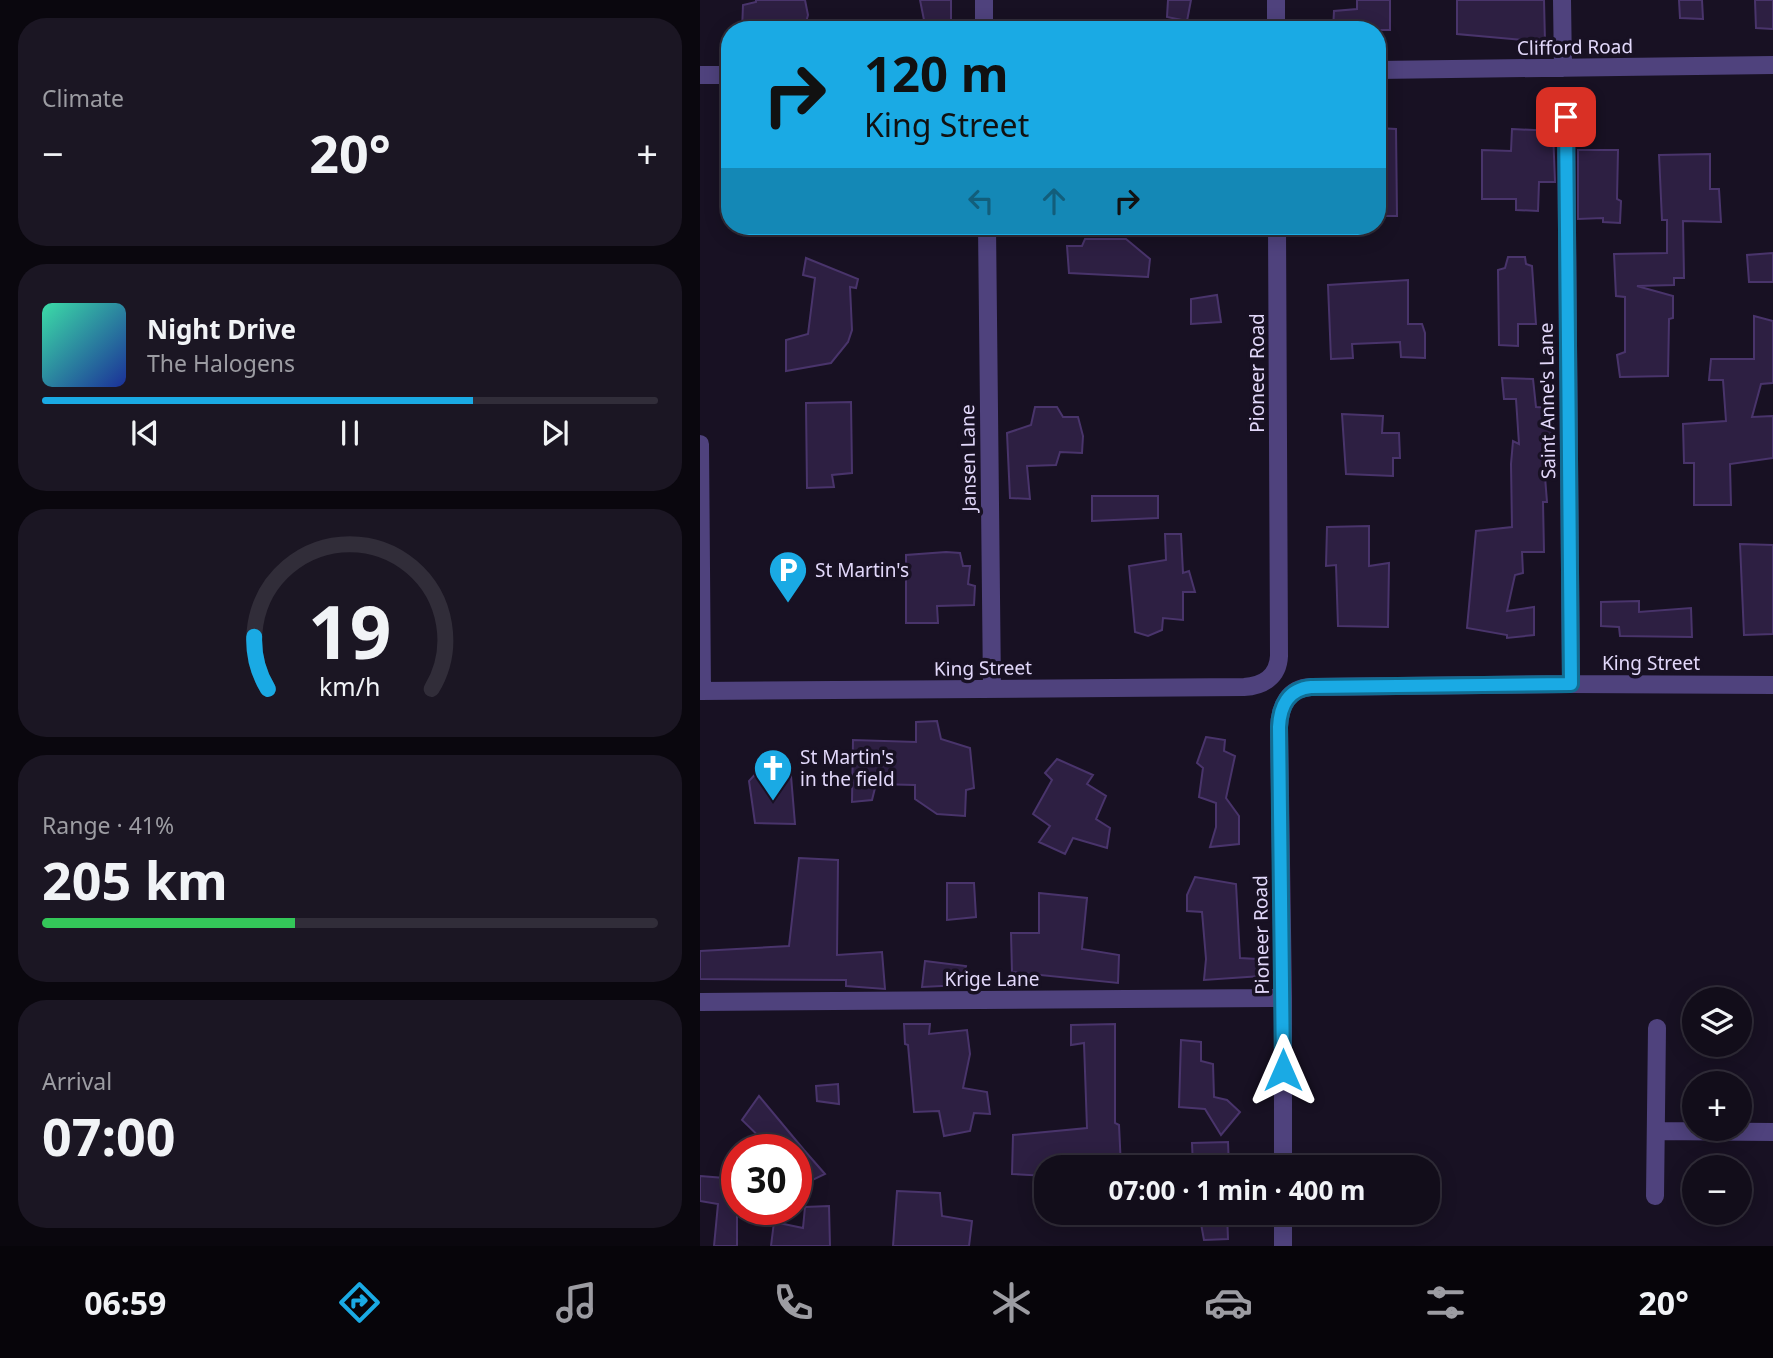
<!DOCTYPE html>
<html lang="en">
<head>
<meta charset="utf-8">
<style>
	body { margin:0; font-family:"Noto Sans",sans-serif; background:#1b1623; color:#f1f3f6; height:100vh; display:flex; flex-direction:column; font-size:26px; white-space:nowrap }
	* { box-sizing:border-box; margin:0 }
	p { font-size:23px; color:#9c9ca2 }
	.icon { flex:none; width:38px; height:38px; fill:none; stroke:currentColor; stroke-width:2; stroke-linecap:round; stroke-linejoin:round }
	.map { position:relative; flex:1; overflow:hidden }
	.sheet { display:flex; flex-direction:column; gap:18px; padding:18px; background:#0a070e; width:700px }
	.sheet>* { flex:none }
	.top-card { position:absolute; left:21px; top:21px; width:665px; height:214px; border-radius:28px; box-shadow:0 4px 18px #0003,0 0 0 2px #312d39; background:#1aaae4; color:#111; overflow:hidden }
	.controls { position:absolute; left:982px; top:987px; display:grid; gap:14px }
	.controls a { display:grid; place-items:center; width:70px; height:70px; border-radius:50%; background:#120d1a; box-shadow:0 4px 18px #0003,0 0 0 2px #312d39; font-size:35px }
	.speed { position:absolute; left:21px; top:1134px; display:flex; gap:14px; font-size:35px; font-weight:700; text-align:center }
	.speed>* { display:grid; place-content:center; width:91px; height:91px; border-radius:50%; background:#120d1a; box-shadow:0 4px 18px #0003,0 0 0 2px #312d39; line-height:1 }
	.speed .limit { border:10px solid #d22; background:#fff; color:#111 }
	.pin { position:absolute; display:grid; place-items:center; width:60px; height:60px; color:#fff; margin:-30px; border-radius:14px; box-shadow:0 4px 10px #0006 }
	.me { position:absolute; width:77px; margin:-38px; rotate:0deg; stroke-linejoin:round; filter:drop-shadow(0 0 5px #0008) }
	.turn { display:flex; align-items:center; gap:24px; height:147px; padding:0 28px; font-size:32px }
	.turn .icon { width:91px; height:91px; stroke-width:2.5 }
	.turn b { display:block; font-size:49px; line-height:60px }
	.lanes { display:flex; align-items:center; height:66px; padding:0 28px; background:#0003; justify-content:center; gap:35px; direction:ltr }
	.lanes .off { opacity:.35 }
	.big { font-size:52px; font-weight:700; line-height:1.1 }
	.sheet .widget { flex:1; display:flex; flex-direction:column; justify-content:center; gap:10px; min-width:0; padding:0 24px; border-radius:28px; background:#1b1623 }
	.sheet .dial { align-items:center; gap:0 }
	.dial svg { height:182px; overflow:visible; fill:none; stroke:#312d39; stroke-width:7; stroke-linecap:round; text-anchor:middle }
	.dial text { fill:#f1f3f6; stroke:none }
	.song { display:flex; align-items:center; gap:21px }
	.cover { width:84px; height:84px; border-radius:10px; background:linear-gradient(135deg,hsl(160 70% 55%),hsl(230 70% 35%)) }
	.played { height:7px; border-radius:4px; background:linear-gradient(90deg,#1aaae4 70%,#312d39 70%) }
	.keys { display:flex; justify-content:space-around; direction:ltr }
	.heat { display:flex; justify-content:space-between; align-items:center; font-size:38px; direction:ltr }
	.charge { height:10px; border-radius:5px; background:linear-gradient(90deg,#34c759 41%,#312d39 0) }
	.trip { position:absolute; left:334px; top:1155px; width:406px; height:70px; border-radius:28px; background:#120d1a; box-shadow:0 4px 18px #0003,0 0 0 2px #312d39; font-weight:700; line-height:70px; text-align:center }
	.tabs { display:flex; height:112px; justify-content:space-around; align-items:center; background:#07050a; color:#9c9ca2 }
	.tabs .icon { width:49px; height:49px }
	.tabs .selected { color:#1aaae4 }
	.tabs b { font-size:32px; color:#f1f3f6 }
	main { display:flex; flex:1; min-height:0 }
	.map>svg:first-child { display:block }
</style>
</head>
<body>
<main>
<section class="sheet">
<div class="widget"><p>Climate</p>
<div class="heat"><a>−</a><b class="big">20°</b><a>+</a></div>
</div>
<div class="widget">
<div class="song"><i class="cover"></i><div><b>Night Drive</b><p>The Halogens</p></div></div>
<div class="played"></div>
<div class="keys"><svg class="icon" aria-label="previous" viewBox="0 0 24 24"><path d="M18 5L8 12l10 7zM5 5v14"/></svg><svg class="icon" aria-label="pause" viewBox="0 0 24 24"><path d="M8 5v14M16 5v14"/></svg><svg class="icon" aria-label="next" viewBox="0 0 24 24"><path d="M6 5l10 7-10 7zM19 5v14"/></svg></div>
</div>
<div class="widget dial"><svg viewBox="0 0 100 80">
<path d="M14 69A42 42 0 1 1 86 69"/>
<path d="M14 69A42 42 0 0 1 8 46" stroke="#1aaae4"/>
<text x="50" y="56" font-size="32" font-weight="700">19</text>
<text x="50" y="72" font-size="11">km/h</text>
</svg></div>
<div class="widget"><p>Range · 41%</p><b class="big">205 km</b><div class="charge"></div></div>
<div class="widget"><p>Arrival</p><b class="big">07:00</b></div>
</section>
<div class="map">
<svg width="1073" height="1246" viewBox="0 0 1073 1246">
	<rect width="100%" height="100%" fill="#181123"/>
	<!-- building -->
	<path fill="#2d1f42" stroke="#49346b" stroke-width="2" d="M 56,0 L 105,0 L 108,15 L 104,30 L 42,30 L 43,5 L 56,2 Z
		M 220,0 L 251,0 L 251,27 L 226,30 Z
		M 468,0 L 491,0 L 487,21 L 467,17 Z
		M 657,0 L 690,0 L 690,30 L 633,30 L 634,11 L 657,9 Z
		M 757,0 L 844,0 L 845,42 L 757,34 Z
		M 979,0 L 1002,0 L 1003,19 L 980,18 Z
		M 1055,0 L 1073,0 L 1073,29 L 1056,28 Z
		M 677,128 L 696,129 L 697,216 L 682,216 L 682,183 L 677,184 Z
		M 812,129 L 853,131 L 855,182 L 839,182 L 838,211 L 816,210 L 816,199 L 782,199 L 782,150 L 811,151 Z
		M 878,150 L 918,150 L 917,199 L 921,201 L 920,223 L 903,222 L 903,218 L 878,219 Z
		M 1010,154 L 1010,189 L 1019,189 L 1021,222 L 983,221 L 984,278 L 974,278 L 974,285 L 937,286 L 973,296 L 973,318 L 969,319 L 968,376 L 920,377 L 917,355 L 925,352 L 925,297 L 916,296 L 914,254 L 967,253 L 967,220 L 962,220 L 959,155 Z
		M 385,239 L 426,239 L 450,259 L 448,277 L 369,273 L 367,246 L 382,246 Z
		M 1073,253 L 1073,282 L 1049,282 L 1047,255 Z
		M 808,257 L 825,257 L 826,264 L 832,266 L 836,324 L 818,324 L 818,346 L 799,345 L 798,270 L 805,268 Z
		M 106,258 L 158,279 L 156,288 L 150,287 L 152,330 L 148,342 L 131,363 L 86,371 L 86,340 L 108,334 L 115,278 L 103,275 Z
		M 708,280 L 708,324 L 722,324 L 725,333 L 725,358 L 701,357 L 700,342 L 652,344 L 653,358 L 631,359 L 628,285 Z
		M 517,295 L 521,322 L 491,324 L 491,299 Z
		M 1054,316 L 1073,321 L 1073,383 L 1061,384 L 1052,417 L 1073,416 L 1073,458 L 1030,464 L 1031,505 L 994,505 L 994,463 L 984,463 L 983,424 L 1026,421 L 1023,380 L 1009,380 L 1011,359 L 1054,359 Z
		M 802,378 L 833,379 L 836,407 L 854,408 L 849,463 L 844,464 L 847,502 L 843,502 L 844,552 L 822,552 L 823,573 L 815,575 L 807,611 L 834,607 L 834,635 L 807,638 L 807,635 L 767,628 L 776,531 L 812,527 L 811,464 L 813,441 L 819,444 L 816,399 L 804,399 Z
		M 151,402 L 152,473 L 132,475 L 134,487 L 107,488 L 106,403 Z
		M 335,407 L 357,407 L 363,417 L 378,417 L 383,436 L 382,453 L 360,452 L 356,465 L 327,466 L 330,499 L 310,498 L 307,433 L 331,425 Z
		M 642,414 L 683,416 L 682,433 L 699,433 L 700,458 L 693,458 L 693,476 L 646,474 Z
		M 392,496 L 458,496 L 458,518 L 392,521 Z
		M 669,526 L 669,566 L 689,563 L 688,627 L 638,626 L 636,565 L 626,566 L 627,527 Z
		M 465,534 L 481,534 L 483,573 L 489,571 L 495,592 L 483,592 L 483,620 L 463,618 L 462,630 L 448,636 L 435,632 L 429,566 L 466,560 Z
		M 1040,544 L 1073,545 L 1073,634 L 1044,635 Z
		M 246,552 L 260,553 L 263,566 L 270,566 L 268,584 L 275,586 L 274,605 L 237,606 L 238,623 L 206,623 L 206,555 Z
		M 939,601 L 939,612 L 991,608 L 992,637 L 920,636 L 919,627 L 901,626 L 901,602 Z
		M 237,721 L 241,739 L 270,748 L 274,788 L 266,790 L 265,816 L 237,814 L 215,799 L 215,785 L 176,784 L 172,800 L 152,802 L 153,740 L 216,742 L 216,722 Z
		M 506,737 L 525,740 L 524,751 L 535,756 L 526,798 L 539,816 L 539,844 L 510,847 L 516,827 L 516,803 L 499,797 L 503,768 L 497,763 Z
		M 357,759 L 393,775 L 387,784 L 406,796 L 396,819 L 410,828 L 407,848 L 373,838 L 365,854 L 339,842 L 350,826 L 333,814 L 352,780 L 345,773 Z
		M 68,760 L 90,764 L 95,824 L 55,823 L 49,781 Z
		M 99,858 L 138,860 L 137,955 L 182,952 L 185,989 L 146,986 L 146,980 L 0,979 L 0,951 L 89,946 Z
		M 495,877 L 536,884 L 540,958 L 557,959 L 561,976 L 504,980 L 506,959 L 502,912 L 487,911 L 487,895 Z
		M 247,883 L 274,883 L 276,917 L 247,920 Z
		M 339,893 L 387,898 L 382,949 L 419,955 L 418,983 L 312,972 L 311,933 L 339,933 Z
		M 225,961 L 266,966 L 262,985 L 222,987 Z
		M 204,1024 L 230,1024 L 229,1034 L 267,1030 L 270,1054 L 263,1088 L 287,1092 L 290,1114 L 274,1113 L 270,1131 L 244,1136 L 239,1111 L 214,1112 L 208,1045 L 205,1044 Z
		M 415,1024 L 415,1123 L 419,1125 L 421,1167 L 346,1167 L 346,1176 L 312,1174 L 313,1135 L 387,1128 L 384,1043 L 371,1045 L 371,1025 Z
		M 481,1040 L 501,1042 L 501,1061 L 513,1064 L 514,1097 L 527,1100 L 540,1112 L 521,1135 L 505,1109 L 479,1107 Z
		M 138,1084 L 139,1104 L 117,1101 L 116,1086 Z
		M 59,1096 L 104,1150 L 125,1174 L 96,1188 L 96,1150 L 73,1150 L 42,1120 Z
		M 528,1142 L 529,1167 L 493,1167 L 492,1143 Z
		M 0,1176 L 37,1179 L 37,1246 L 14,1246 L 18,1204 L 0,1201 Z
		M 197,1191 L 240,1193 L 242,1216 L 272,1221 L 269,1246 L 193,1246 Z
		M 129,1206 L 130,1246 L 71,1246 L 74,1222 L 103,1228 L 105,1207 Z
		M 499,1213 L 527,1213 L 528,1239 L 504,1240 Z"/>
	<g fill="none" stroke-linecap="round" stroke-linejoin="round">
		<!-- minor -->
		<path stroke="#4f427d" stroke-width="18" d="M 576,0 L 576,30
			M 862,0 L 863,68
			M 284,30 L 284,0
			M 677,70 L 1073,65
			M 0,75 L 30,75
			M 866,117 L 871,684
			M 287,226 L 292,689
			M 0,444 L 2,691
			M 0,691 L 544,687 C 563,686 578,677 579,656 L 577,226
			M 0,1002 L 583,998
			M 956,1131 L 1073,1132
			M 583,1167 L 583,998 L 579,727 C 580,706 588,688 611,687 L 871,684 L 1073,685
			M 955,1196 L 957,1028
			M 583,1246 L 583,1213"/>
	</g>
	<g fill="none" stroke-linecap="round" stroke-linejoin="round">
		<!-- route casing -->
		<g stroke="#116e94" stroke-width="18">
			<path id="route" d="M 583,1070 L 579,727 C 580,706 588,689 611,687 L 871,684 L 866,117"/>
		</g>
		<!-- route -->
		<use href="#route" stroke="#1aaae4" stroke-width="12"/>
	</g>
	<!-- icons -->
	<defs>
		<g id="parking-pin" transform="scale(2.0125)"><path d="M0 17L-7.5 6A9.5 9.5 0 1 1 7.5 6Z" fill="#1aaae4" stroke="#181123"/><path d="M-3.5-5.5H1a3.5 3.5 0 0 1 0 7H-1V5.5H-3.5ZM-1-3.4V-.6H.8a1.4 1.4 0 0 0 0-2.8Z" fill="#fff"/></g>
		<g id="church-pin" transform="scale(2.0125)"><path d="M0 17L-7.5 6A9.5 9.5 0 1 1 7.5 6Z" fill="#1aaae4" stroke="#181123"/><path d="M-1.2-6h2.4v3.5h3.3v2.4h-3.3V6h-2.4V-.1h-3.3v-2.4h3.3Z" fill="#fff"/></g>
	</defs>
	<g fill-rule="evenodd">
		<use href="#parking-pin" x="88" y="570"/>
		<use href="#church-pin" x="73" y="768"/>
	</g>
	<g text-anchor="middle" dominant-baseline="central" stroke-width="7" stroke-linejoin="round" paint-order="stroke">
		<!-- street labels -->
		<g font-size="19" fill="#e2d8fa" stroke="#181123">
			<text transform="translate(875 47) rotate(-1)">Clifford Road</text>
			<text transform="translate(557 373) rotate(-90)">Pioneer Road</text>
			<text transform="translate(847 401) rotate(-91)">Saint Anne's Lane</text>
			<text transform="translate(268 458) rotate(-91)">Jansen Lane</text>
			<text x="951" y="663">King Street</text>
			<text transform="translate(283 668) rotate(-1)">King Street</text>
			<text transform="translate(561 935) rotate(-91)">Pioneer Road</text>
			<text x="292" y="979">Krige Lane</text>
		</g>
		<!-- poi labels -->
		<g font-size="19" fill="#e2d8fa" stroke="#181123" text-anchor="start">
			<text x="115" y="570">St Martin's</text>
			<text x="100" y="757">St Martin's<tspan x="100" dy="22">in the field</tspan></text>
		</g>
	</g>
</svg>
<div class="controls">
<a><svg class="icon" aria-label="layers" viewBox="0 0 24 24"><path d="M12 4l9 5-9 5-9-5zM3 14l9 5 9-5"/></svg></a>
<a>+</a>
<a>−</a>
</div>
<div class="speed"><div class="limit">30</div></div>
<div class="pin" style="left:866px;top:117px;background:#d93025"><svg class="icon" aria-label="arrive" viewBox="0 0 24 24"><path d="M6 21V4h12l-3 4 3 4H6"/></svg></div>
<svg class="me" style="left:583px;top:1070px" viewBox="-20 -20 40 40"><path d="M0-17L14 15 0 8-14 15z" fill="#1aaae4" stroke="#fff" stroke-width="4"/></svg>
<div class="trip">07:00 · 1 min · 400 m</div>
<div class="top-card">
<div class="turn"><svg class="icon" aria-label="right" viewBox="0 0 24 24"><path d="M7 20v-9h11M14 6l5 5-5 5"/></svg><div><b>120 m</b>King Street</div></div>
<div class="lanes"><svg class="icon off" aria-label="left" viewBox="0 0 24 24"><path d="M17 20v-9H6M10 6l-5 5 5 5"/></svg><svg class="icon off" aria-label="ahead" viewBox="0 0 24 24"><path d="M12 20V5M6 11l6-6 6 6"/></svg><svg class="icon" aria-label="right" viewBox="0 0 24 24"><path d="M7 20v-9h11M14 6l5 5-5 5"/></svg></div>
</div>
</div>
</main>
<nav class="tabs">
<b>06:59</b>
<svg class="icon selected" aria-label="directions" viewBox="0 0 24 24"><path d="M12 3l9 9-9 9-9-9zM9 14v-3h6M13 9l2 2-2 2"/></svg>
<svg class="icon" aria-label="music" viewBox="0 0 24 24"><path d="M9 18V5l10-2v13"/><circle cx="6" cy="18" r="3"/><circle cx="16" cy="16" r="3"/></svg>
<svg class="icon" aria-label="phone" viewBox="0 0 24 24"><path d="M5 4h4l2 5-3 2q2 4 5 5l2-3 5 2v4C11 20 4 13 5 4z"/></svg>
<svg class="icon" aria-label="climate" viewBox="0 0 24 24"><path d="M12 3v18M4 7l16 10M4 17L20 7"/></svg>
<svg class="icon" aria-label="car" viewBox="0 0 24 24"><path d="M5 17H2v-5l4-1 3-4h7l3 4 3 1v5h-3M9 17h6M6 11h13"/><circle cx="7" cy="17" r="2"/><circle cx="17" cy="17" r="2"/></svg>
<svg class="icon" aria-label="filters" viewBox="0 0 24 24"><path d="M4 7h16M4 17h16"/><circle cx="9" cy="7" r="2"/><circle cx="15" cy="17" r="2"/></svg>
<b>20°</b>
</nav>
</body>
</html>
